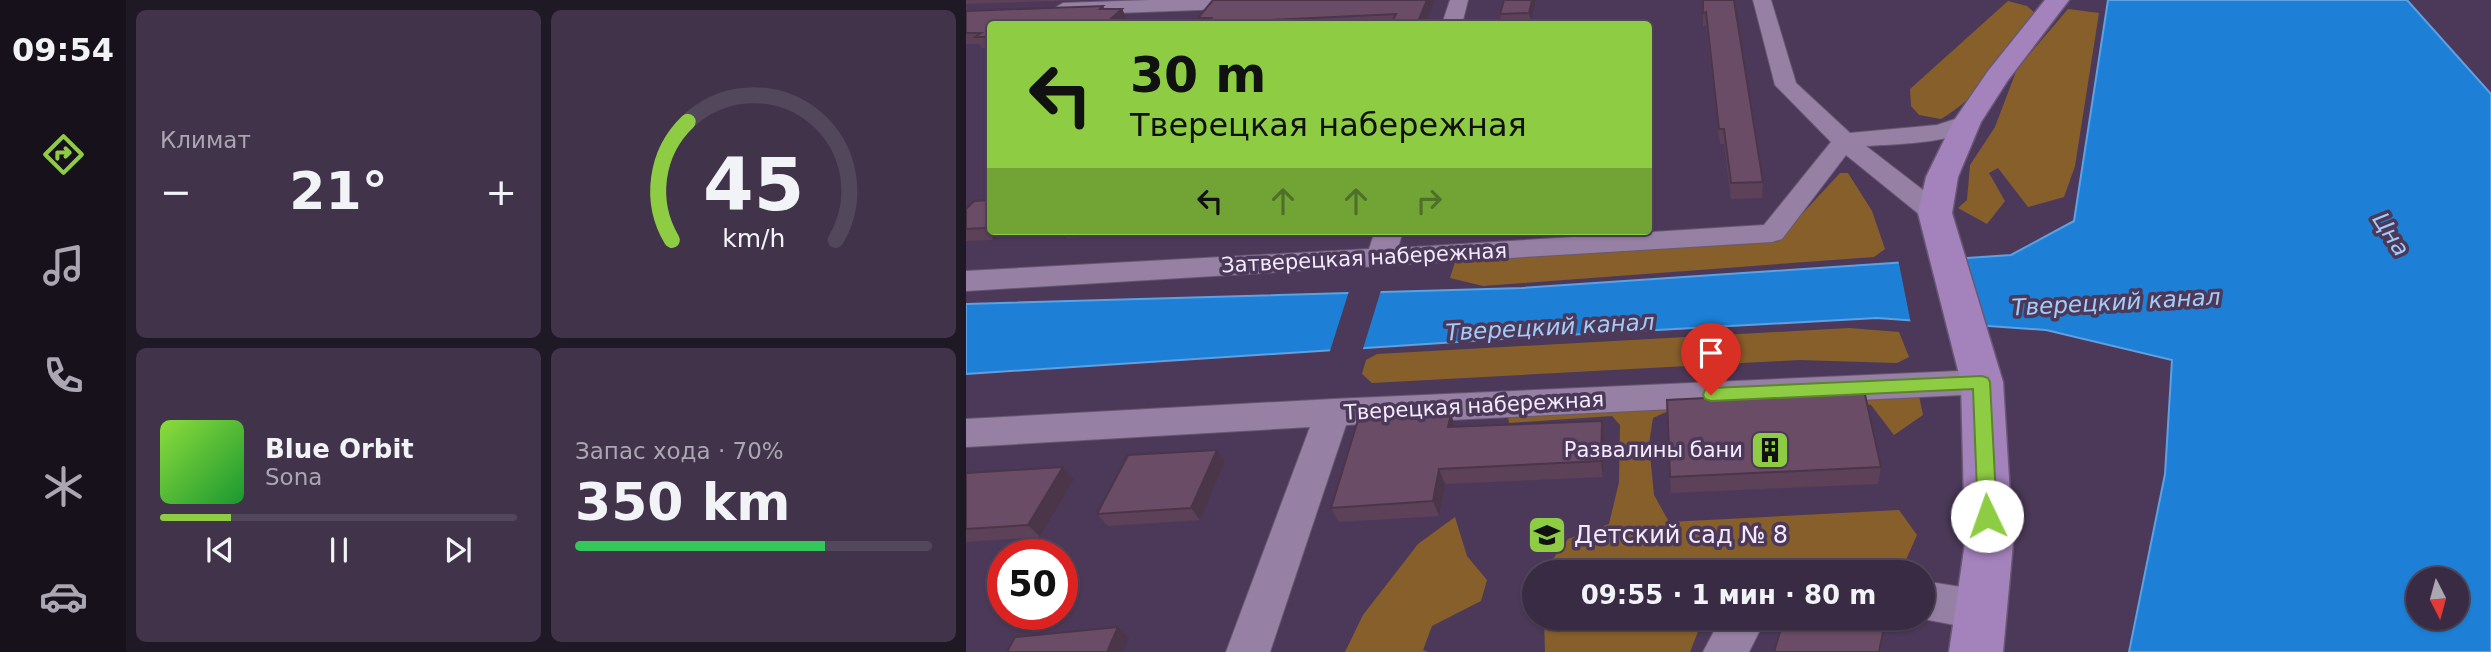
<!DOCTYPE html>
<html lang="ru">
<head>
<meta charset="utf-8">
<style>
	body { margin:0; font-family:"DejaVu Sans",sans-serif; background:#40334a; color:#f1f3f6; height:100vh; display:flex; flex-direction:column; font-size:26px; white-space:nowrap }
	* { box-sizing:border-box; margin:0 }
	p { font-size:23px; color:#aba7b2 }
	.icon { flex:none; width:38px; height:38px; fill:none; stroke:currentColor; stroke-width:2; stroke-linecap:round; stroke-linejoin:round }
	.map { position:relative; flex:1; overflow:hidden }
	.drawer { display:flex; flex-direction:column; gap:10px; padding:10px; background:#1f1825; width:840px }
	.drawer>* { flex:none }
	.hud { position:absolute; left:21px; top:21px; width:665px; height:214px; border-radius:7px; box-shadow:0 2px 5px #0004,0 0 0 2px #53475c; background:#8ecd43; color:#111; overflow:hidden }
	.needle { width:46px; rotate:174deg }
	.buttons { position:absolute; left:1440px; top:567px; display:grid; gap:14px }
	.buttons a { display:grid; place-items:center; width:63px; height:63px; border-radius:50%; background:#392b43; box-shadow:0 2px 5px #0004,0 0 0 2px #53475c; font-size:35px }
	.speed { position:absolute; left:21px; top:539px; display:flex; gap:14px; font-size:35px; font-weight:700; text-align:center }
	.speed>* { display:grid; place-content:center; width:91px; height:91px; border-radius:50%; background:#392b43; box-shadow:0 2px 5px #0004,0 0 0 2px #53475c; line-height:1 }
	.speed .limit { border:10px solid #d22; background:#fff; color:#111 }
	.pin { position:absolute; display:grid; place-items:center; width:60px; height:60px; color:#fff; margin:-72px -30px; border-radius:50% 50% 50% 0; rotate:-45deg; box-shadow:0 0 7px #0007 }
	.pin .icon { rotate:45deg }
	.me { position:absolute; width:77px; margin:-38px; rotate:357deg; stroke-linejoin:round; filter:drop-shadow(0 0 5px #0008) }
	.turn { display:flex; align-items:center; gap:24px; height:147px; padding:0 28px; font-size:32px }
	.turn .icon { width:91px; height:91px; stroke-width:2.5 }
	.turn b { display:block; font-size:49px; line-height:60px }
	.lanes { display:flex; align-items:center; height:66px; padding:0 28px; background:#0003; justify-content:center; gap:35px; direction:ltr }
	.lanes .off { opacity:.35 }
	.big { font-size:52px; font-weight:700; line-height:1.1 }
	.drawer .widget { flex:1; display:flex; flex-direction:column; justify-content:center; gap:10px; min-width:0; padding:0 24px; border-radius:10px; background:#40334a }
	.drawer .dial { align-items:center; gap:0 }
	.dial svg { height:182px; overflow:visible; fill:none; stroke:#53475c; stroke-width:7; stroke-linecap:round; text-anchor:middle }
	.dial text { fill:#f1f3f6; stroke:none }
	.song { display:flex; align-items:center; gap:21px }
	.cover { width:84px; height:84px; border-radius:10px; background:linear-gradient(135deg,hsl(90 70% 55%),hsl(130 70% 35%)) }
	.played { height:7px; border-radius:4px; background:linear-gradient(90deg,#8ecd43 20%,#53475c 20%) }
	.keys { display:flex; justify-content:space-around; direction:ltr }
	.heat { display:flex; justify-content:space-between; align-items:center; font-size:38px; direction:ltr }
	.charge { height:10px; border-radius:5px; background:linear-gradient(90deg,#34c759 70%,#53475c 0) }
	.drawer .tiles { flex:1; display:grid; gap:10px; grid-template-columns:repeat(2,1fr) }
	.trip { position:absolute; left:556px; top:560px; width:413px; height:70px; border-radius:35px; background:#392b43; box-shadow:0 2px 5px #0004,0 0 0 2px #53475c; font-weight:700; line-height:70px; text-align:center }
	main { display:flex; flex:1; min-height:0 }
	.tab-bar { display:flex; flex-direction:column; width:126px; justify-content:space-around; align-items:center; background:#17111b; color:#aba7b2 }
	.tab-bar .icon { width:49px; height:49px }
	.tab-bar .current { color:#8ecd43 }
	.tab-bar b { font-size:32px; color:#f1f3f6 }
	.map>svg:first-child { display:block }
</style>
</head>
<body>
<main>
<nav class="tab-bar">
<b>09:54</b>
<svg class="icon current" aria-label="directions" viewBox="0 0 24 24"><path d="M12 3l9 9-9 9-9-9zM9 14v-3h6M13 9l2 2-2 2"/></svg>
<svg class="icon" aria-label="music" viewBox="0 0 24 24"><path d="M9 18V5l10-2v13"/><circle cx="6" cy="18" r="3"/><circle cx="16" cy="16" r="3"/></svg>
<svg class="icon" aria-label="phone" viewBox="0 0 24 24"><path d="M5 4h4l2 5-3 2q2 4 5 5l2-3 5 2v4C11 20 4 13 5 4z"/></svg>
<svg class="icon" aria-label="climate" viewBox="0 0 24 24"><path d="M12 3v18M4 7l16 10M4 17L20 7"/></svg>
<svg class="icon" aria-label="car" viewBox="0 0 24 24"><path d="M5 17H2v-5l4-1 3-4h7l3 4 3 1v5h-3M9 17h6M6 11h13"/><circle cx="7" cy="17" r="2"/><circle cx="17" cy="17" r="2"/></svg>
</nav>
<section class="drawer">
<div class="tiles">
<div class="widget"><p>Климат</p>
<div class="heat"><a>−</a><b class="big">21°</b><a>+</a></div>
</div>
<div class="widget dial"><svg viewBox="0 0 100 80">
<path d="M14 69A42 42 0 1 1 86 69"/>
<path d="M14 69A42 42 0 0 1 21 17" stroke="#8ecd43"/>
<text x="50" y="56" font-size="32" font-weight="700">45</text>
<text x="50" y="72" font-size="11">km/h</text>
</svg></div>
<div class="widget">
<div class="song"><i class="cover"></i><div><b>Blue Orbit</b><p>Sona</p></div></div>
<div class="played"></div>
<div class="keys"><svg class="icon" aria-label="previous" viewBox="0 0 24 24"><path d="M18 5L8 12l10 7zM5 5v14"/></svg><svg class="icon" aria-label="pause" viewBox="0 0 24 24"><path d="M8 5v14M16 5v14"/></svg><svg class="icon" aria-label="next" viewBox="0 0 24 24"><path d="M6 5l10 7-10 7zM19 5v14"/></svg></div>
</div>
<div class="widget"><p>Запас хода · 70%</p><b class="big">350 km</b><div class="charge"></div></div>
</div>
</section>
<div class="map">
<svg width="1525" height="652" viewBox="0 0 1525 652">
	<rect width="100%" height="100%" fill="#4c3959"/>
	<!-- green -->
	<path fill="#875f2b" d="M 1042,1 L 1061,6 L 1070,14 C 1042,50 1015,97 975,119 L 953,115 L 945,106 L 944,89 Z
		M 1102,9 L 1133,13 L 1109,166 L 1098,197 L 1062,207 L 1032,168 L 1023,173 L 1039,201 L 1021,224 L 992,208 L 1001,200 L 1004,165 L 1029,127 L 1051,69 Z
		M 874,173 L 882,173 L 906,211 L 919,249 L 908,257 L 517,286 L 484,278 L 489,262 L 568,256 L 825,226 Z
		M 883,328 L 933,332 L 943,357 L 931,363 L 833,360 L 406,383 L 396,374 L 400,360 L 411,354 Z
		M 953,396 L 957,415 L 928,435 L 905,405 L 885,401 L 700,412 L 687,418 L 683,444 L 688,495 L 703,522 L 933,510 L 951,535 L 935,571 L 577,572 L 602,539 L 643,524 L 653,482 L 654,425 L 646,416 L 543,423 L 541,412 Z
		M 489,517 L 501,556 L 521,580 L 515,601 L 466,626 L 457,650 L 462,652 L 379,652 L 397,615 L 452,544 Z
		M 578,618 L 743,618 L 733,629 L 724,652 L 579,652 Z"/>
	<!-- water -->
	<path fill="#1d80d6" stroke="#5ea0e2" stroke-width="2" fill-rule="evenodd" d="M 1142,0 L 1441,0 L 1525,94 L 1525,652 L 1163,652 L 1199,474 L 1206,360 L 1080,330 L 911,318 L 582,336 L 0,374 L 0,304 L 556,288 L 1045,255 L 1108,221 ZM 1452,579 L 1491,579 L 1491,618 L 1452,618 Z"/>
	<!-- pier -->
	<path fill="#4c3959" d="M 986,255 L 1002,326 L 945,324 L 932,259 Z
		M 416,287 L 396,352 L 363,354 L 384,288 Z"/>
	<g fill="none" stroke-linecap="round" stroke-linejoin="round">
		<!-- minor casing -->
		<g stroke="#685873" stroke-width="2">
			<path id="minor" d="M 185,0 L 349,0 L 340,6 L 97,15 L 87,9 L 97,3 Z
				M 484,0 L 502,0 L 496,24 L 476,24 Z
				M 787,0 L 805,0 L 830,83 L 884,133 L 971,125 L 1001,115 L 1009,117 L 1013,122 C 997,144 926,144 900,146 L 979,207 L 983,213 L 979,219 L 969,221 L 959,219 L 880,155 L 816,239 L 806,242 L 0,291 L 0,271 L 403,249 L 409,231 L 437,231 L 432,248 L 798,225 L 865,142 L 809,85 Z
				M 1016,370 L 1028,373 L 1033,382 L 1028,391 L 1016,394 L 380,425 L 304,652 L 260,652 L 344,427 L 0,447 L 0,419 L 367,399 Z
				M 957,581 L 1015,590 L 1030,596 L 1036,610 L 1030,624 L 1015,630 L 952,618 L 957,618 Z
				M 755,618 L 800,618 L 783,652 L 737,652 Z"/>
		</g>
		<!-- major casing -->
		<g stroke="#685873" stroke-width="3">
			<path id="major" d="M 1079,0 L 1103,0 L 1042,80 L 1015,122 L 992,177 L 986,213 L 1037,382 L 1047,543 L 1037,652 L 983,652 L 999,543 L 995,382 L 952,213 L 960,177 L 987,122 L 1022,71 Z"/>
		</g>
		<!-- minor -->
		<use href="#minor" fill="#9681a5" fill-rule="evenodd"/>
		<!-- major -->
		<use href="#major" fill="#a482bc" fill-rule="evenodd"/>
	</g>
	<!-- wall -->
	<path fill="#5c4159" d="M 0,0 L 119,0 L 0,4 Z
		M 469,0 L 459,24 L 234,24 L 232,18 Z
		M 538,0 L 570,0 L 565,23 L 536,24 L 534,14 Z
		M 737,0 L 797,182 L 796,198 L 765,199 L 758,144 L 754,144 L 740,26 L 737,26 Z
		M 137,6 L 139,9 L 156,9 L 161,19 L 24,24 L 24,48 L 16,48 L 13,44 L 0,44 L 0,11 Z
		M 8,201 L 28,240 L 0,241 L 0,209 Z
		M 96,231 L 209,231 L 101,238 Z
		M 485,414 L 489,426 L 636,421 L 638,436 L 637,477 L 479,484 L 473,516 L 373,522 L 365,508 Z
		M 259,462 L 234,520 L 142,526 L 131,514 Z
		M 97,467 L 108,479 L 74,537 L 0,542 L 0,473 Z
		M 915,467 L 912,484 L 705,493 L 704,477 Z"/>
	<!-- shaded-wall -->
	<path fill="#4b3548" d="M 461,0 L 469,0 L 459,24 L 451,24 Z
		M 566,0 L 570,0 L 565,23 L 563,13 Z
		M 156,9 L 161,19 L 155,24 L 139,24 Z
		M 24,221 L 24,231 L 35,231 L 28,240 L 19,228 Z
		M 485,414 L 490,430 L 482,427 Z
		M 636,421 L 638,436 L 637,477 L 635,461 Z
		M 251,450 L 259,462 L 234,520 L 225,508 Z
		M 97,467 L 108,479 L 74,537 L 62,525 Z
		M 473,469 L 479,484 L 473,516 L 467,501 Z
		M 152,627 L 163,638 L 157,652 L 141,652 Z"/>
	<!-- building -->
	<path fill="#6b4c67" stroke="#4b3548" stroke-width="2" d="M 247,0 L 461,0 L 451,24 L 425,24 L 430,14 L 303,20 L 242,21 L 245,18 L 232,18 Z
		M 538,0 L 566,0 L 563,13 L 534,14 Z
		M 737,0 L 768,0 L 797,182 L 765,183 L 758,129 L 753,129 L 740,12 L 737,13 Z
		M 137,6 L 134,9 L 156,9 L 139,24 L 24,24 L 24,37 L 9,37 L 15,33 L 0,33 L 0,11 Z
		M 24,200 L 24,221 L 19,228 L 0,229 L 0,209 L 8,201 Z
		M 898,390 L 915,467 L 704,477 L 701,400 Z
		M 485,414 L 482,427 L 636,421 L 635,461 L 473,469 L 467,501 L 365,508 L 392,420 Z
		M 251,450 L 225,508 L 131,514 L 162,455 Z
		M 97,467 L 62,525 L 0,529 L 0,473 Z
		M 818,618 L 906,618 L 919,622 L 913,652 L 808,652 Z
		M 152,627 L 141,652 L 41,652 L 49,637 Z"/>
	<!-- route -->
	<path fill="#8ecd43" stroke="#5c852c" stroke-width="2" d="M 1016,376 L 1022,378 L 1024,382 L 1031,516 L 1028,522 L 1021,524 L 1015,522 L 1012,516 L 1007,389 L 745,401 L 739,399 L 737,395 L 739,390 L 745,388 Z"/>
	<!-- icons -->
	<defs>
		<g id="building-square" transform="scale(2.0125)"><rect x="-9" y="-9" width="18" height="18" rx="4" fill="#8ecd43" stroke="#4c3959"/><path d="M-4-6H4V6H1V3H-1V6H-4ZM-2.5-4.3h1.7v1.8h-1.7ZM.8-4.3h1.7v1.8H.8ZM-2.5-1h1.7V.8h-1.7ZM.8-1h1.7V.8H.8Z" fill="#111"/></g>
		<g id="school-square" transform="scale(2.0125)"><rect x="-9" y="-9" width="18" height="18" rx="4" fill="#8ecd43" stroke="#4c3959"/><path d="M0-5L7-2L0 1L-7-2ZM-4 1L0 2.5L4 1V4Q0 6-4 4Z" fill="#111"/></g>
	</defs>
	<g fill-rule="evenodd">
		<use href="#building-square" x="804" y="450"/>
		<use href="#school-square" x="581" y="535"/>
	</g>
	<g text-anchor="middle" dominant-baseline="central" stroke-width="7" stroke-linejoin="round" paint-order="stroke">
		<!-- street labels -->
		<g font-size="21" fill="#f5e9fd" stroke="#4c3959">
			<text transform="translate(398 258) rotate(-3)">Затверецкая набережная</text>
			<text transform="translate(508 406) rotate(-3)">Тверецкая набережная</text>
		</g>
		<!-- poi labels -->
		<g font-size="21" fill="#f5e9fd" stroke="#4c3959" text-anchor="end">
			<text x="777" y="450">Развалины бани</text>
		</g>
		<!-- water labels -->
		<g font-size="23" font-style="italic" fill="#a3cbf7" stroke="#4c3959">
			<text transform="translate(1425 234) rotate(57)">Цна</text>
			<text transform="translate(1150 302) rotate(-3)">Тверецкий канал</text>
			<text transform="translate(584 327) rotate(-3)">Тверецкий канал</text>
		</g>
		<!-- near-poi labels -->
		<g font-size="24" fill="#f5e9fd" stroke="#4c3959" text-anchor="start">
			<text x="608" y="535">Детский сад № 8</text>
		</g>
	</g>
</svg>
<div class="buttons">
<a><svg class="needle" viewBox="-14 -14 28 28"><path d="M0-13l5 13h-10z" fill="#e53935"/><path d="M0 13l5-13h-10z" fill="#aba7b2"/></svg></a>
</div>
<div class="speed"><div class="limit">50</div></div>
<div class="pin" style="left:745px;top:395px;background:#d93025"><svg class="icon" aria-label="arrive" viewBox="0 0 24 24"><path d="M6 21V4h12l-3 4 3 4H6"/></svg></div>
<svg class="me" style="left:1021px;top:516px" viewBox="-20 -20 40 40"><circle r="19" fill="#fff"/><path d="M0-13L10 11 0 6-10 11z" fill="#8ecd43"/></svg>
<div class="trip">09:55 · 1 мин · 80 m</div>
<div class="hud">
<div class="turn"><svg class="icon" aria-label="left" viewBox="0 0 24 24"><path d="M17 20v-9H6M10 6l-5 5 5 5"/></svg><div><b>30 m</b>Тверецкая набережная</div></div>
<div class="lanes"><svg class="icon" aria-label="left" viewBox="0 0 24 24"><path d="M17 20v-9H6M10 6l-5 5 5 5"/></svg><svg class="icon off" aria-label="ahead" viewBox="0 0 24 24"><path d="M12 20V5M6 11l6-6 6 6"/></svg><svg class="icon off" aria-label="ahead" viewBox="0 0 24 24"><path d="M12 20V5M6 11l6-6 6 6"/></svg><svg class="icon off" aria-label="right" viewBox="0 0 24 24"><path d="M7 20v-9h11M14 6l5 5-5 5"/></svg></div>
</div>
</div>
</main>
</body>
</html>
